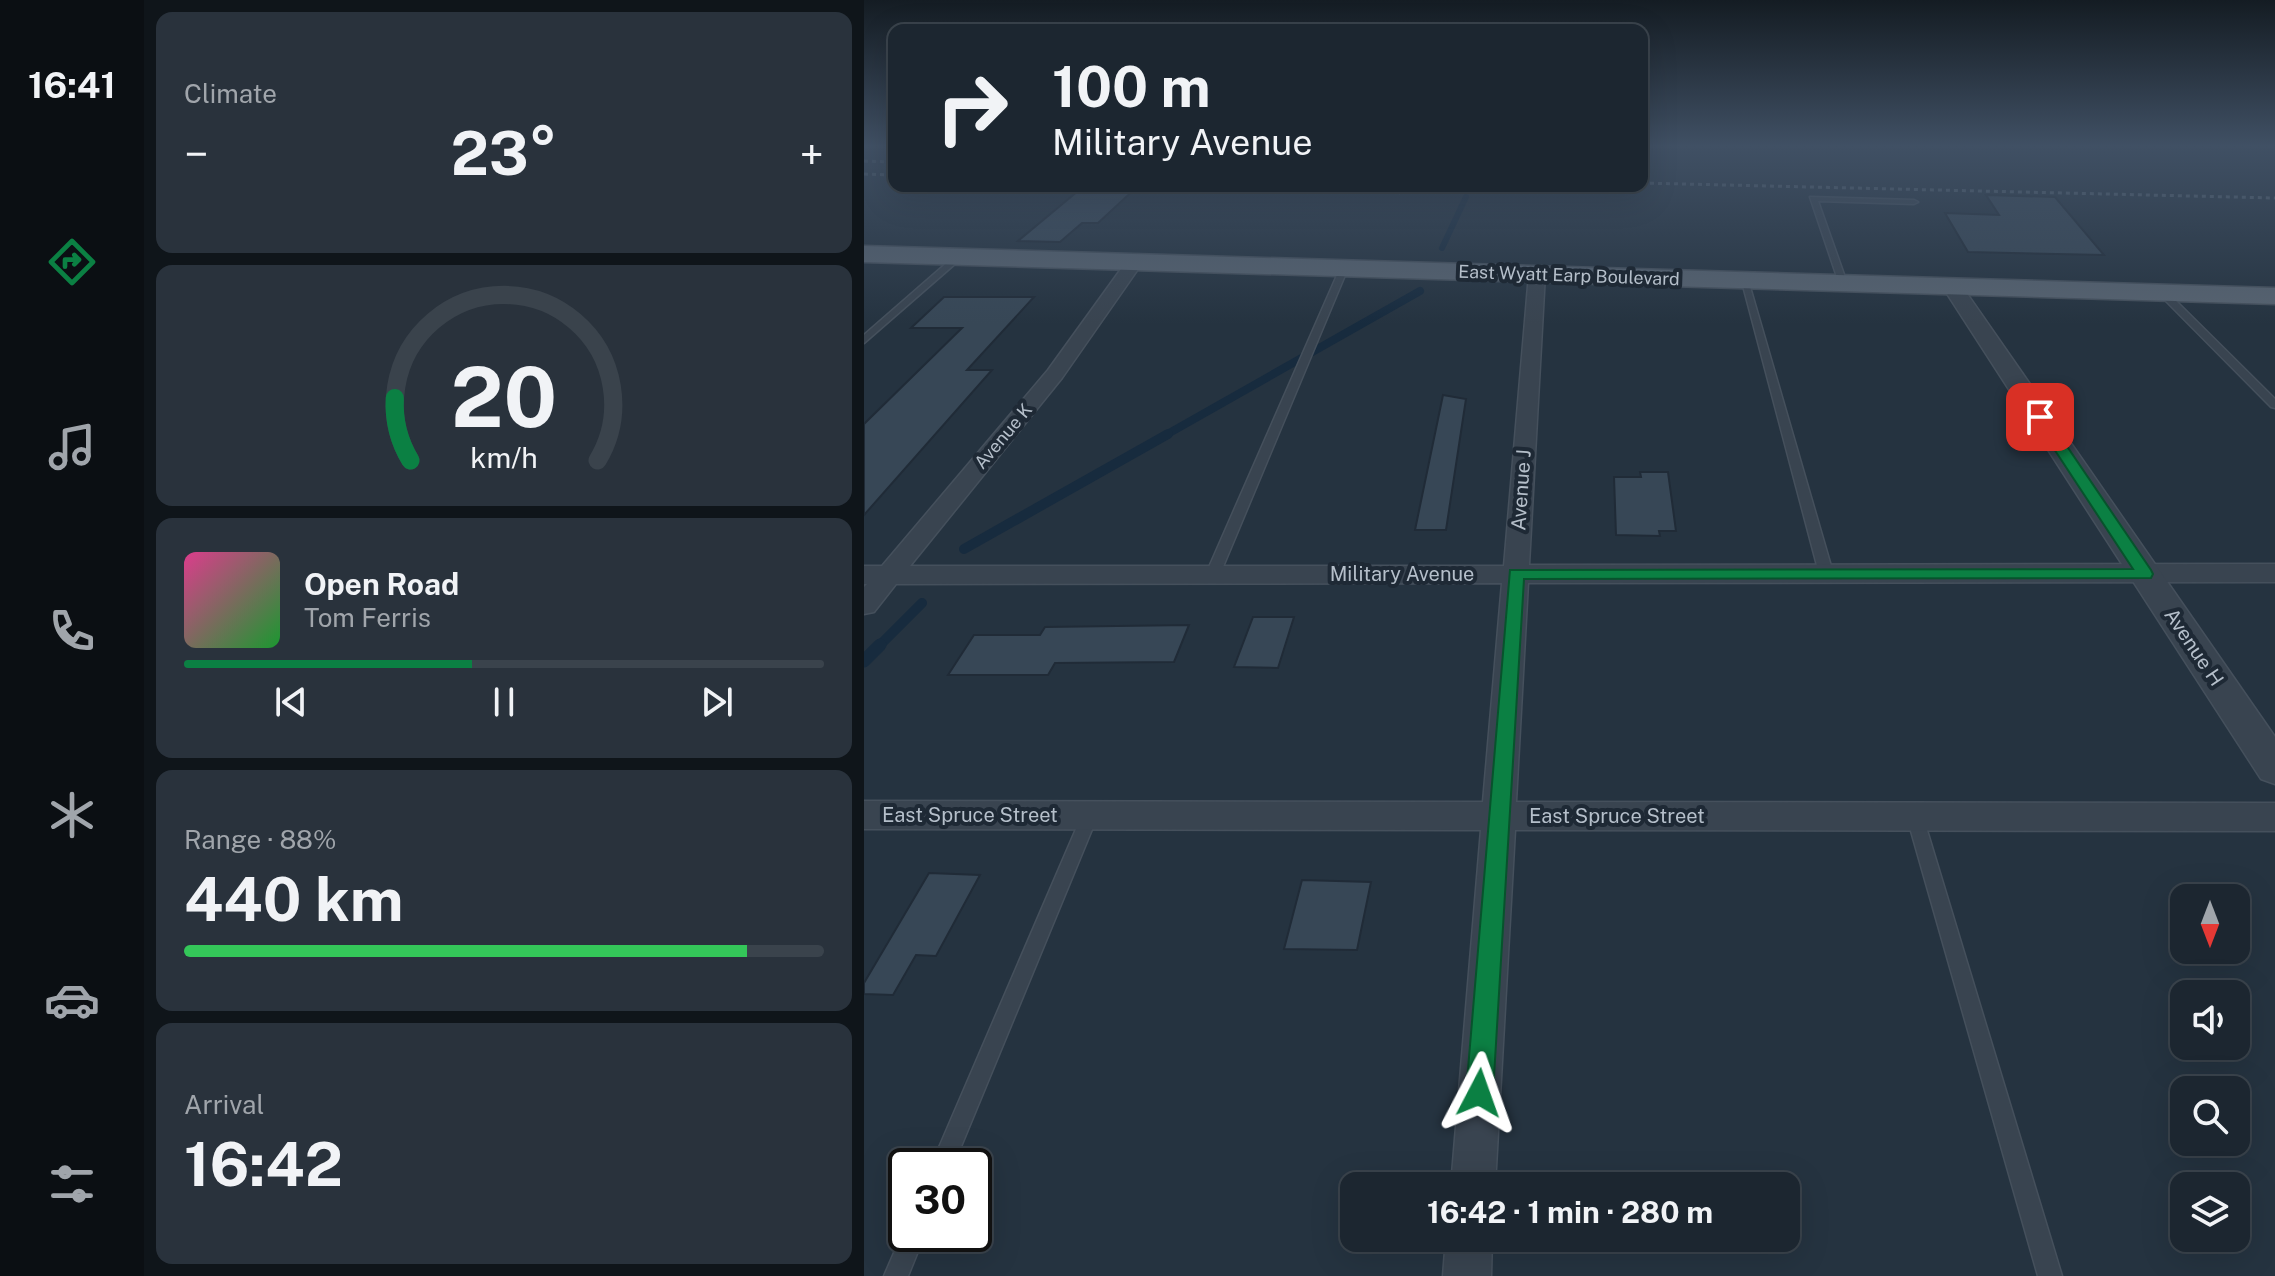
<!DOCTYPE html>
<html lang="en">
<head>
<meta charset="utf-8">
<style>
	body { margin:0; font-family:"Public Sans",sans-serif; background:#29323c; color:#f1f3f6; height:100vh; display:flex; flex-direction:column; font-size:30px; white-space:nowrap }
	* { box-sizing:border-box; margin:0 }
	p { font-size:26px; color:#a0a5ab }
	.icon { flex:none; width:44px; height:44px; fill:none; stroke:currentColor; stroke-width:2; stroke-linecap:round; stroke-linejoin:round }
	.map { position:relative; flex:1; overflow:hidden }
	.details { display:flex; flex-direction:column; gap:12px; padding:12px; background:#0f151a; width:720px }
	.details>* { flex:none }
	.hud { position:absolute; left:24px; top:24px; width:760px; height:168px; border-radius:16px; box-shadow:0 8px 32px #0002,0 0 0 2px #3a434c; background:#1c2630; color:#f1f3f6; overflow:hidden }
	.needle { width:52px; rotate:180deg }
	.fabs { position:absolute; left:1306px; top:884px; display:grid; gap:16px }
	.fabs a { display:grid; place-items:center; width:80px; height:80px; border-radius:16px; background:#1c2630; box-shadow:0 8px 32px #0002,0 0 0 2px #3a434c; font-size:40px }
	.speed { position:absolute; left:24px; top:1148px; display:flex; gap:16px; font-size:40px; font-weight:700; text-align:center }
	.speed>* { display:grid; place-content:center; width:104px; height:104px; border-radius:50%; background:#1c2630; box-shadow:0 8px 32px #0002,0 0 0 2px #3a434c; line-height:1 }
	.speed .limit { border:4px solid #111; border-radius:12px; background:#fff; color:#111 }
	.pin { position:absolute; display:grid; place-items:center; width:68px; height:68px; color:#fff; margin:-34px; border-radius:16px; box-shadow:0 4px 12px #0006 }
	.me { position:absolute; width:88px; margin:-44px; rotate:4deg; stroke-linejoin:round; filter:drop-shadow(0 0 6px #0008) }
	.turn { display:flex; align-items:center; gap:28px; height:168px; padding:0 32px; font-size:36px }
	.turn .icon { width:104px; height:104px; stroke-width:2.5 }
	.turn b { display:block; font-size:56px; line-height:68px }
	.big { font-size:60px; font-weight:700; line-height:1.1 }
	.details .widget { flex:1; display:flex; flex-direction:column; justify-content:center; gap:12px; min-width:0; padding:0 28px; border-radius:16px; background:#29323c }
	.details .dial { align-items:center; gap:0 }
	.dial svg { height:208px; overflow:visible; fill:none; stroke:#3a434c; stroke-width:7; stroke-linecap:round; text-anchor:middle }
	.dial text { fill:#f1f3f6; stroke:none }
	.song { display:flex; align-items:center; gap:24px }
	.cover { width:96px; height:96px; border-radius:12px; background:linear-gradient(135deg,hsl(330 70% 55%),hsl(130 70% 35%)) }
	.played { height:8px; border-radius:4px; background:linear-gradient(90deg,#0b8043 45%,#3a434c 45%) }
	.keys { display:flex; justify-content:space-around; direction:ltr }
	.heat { display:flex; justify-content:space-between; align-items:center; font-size:44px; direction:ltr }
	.charge { height:12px; border-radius:6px; background:linear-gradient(90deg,#34c759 88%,#3a434c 0) }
	.trip { position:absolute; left:476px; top:1172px; width:460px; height:80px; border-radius:16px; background:#1c2630; box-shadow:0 8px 32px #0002,0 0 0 2px #3a434c; font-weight:700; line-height:80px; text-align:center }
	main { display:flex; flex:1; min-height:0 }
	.tab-bar { display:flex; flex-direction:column; width:144px; justify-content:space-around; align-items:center; background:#0b0f13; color:#a0a5ab }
	.tab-bar .icon { width:56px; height:56px }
	.tab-bar .current { color:#0b8043 }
	.tab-bar b { font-size:36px; color:#f1f3f6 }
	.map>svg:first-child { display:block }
</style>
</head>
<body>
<main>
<nav class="tab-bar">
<b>16:41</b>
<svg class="icon current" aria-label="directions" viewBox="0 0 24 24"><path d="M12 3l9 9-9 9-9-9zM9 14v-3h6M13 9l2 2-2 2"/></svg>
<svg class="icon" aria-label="music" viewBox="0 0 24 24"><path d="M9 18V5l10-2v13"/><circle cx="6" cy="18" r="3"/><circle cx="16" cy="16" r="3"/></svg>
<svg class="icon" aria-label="phone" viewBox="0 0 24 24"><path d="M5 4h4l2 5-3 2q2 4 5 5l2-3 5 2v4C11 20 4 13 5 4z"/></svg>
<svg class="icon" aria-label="climate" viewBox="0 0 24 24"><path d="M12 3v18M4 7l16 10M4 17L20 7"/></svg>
<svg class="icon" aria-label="car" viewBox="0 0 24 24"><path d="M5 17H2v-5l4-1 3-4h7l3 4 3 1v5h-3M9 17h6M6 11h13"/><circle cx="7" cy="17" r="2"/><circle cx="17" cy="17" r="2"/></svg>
<svg class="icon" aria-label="filters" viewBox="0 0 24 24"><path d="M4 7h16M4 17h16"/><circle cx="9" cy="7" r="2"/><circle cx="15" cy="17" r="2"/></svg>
</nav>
<section class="details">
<div class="widget"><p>Climate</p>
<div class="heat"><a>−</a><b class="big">23°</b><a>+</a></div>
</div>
<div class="widget dial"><svg viewBox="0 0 100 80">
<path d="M14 69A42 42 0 1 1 86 69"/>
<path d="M14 69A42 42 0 0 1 8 45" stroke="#0b8043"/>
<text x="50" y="56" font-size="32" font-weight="700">20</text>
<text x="50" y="72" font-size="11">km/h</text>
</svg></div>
<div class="widget">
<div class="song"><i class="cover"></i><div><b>Open Road</b><p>Tom Ferris</p></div></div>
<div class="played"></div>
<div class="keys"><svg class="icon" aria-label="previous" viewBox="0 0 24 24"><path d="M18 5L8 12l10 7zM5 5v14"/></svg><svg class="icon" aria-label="pause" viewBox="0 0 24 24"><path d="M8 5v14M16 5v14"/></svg><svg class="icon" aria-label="next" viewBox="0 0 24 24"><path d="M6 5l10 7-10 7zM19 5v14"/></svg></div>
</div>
<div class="widget"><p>Range · 88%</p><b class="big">440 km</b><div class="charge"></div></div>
<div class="widget"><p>Arrival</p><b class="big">16:42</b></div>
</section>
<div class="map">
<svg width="1411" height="1276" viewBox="0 0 1411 1276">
	<rect width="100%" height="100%" fill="#253340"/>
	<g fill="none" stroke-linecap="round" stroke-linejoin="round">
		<!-- stream-far3 -->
		<path stroke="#172b3e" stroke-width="6" d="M 578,248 L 602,197"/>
		<!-- stream-far2 -->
		<path stroke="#172b3e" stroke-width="8" d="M 300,436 L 556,291"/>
		<!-- stream-far1 -->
		<path stroke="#172b3e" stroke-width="10" d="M 100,549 L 304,434
			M 14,647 L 58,603"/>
		<!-- stream -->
		<path stroke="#172b3e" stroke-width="13" d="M 0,661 L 16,645"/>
	</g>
	<!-- building -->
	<path fill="#374756" stroke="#202b37" stroke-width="2" d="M 220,186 L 274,186 L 234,223 L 218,223 L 196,242 L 154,241 Z
		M 1122,195 L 1191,197 L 1240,255 L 1104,252 L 1081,213 L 1135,215 Z
		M 80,297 L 170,297 L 103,370 L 128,370 L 0,515 L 0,424 L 98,328 L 47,328 Z
		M 579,395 L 602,399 L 582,530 L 551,530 Z
		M 776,472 L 804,472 L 812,531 L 795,531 L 796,536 L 752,535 L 750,477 L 777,477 Z
		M 389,617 L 430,617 L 414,668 L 370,667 Z
		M 325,625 L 310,662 L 191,663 L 184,675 L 84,675 L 110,635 L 176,635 L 181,627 Z
		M 65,873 L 116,875 L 72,956 L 52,955 L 29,995 L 0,994 L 0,983 Z
		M 438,880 L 507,882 L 493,950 L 420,949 Z"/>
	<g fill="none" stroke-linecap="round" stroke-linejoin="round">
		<!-- service casing -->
		<g stroke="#45505c" stroke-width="3">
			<path id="service" d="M 946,197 L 1050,200 L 1054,202 L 1050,204 L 954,201 L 983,283 L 979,286 L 975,283 Z
				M 93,254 L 100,256 L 0,343 L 0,335 Z
				M 477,266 L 484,268 L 356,574 L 349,578 L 344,577 L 342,574 Z
				M 877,278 L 884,280 L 969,573 L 967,576 L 962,577 L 955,573 Z
				M 1295,290 L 1301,290 L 1411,399 L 1411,408 L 1407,407 L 1295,294 Z
				M 226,808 L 232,810 L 234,815 L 89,1166 L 67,1166 L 218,815 L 220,810 Z
				M 1051,810 L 1057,812 L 1059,817 L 1198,1276 L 1174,1276 L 1043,817 L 1045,812 Z
				M 42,1225 L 42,1234 L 61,1234 L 44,1276 L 20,1276 Z"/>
		</g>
		<!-- minor casing -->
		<g stroke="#45505c" stroke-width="3">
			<path id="minor" d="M 271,257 L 279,262 L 198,378 L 46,566 L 640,566 L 665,274 L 673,269 L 681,274 L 665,565 L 1411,564 L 1411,582 L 664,583 L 652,802 L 1411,803 L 1411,831 L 651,830 L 631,1186 L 587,1186 L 617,830 L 0,829 L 0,801 L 619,802 L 638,583 L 32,584 L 10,612 L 0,614 L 0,587 L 3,584 L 0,584 L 0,566 L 18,566 L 184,370 L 265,258 Z
				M 582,1238 L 628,1238 L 627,1276 L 579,1276 Z"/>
		</g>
		<!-- tertiary casing -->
		<g stroke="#45505c" stroke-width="3">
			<path id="tertiary" d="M 1088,280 L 1095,282 L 1411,737 L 1411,784 L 1397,779 L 1078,286 Z"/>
		</g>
		<!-- primary casing -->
		<g stroke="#45505c" stroke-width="3">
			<path id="primary" d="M 0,246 L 1411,288 L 1411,304 L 0,262 Z"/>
		</g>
		<!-- service -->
		<use href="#service" fill="#394450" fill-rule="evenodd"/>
		<!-- minor -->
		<use href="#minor" fill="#394450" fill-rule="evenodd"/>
		<!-- tertiary -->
		<use href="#tertiary" fill="#394450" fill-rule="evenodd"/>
		<!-- primary -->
		<use href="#primary" fill="#576370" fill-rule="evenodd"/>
		<!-- rail -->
		<path stroke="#5b6977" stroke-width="3" stroke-dasharray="4 4" stroke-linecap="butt" d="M 0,161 L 30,162
			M 0,174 L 30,175
			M 778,183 L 1411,198
			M 456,186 L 536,193"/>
	</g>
	<!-- sky -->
	<linearGradient id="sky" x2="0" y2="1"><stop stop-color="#141c23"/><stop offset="0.45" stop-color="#405064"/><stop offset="1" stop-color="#405064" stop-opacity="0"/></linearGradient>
	<rect width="1411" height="324" fill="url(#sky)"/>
	<!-- route -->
	<path fill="#0b8043" stroke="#07532c" stroke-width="2" d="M 1176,413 L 1181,414 L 1287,570 L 1289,574 L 1287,578 L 660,579 L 629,1093 L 625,1103 L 615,1107 L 606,1103 L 602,1093 L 646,570 L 1269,569 L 1169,417 Z"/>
	<g text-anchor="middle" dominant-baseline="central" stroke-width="8" stroke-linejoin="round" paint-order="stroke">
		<!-- far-street labels -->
		<g font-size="18" fill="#b5bfca" stroke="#1e2935">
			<text transform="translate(705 275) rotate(2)">East Wyatt Earp Boulevard</text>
			<text transform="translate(139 436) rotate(-50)">Avenue K</text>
		</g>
		<!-- street labels -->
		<g font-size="20" fill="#b5bfca" stroke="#1e2935">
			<text transform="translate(657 490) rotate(-86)">Avenue J</text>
			<text x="538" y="574">Military Avenue</text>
			<text transform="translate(1330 647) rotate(56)">Avenue H</text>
			<text x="106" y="815">East Spruce Street</text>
			<text x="753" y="816">East Spruce Street</text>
		</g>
	</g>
</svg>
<div class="fabs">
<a><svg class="needle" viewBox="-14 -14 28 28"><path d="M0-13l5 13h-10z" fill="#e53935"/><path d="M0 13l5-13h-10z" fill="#a0a5ab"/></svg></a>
<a><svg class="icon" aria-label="sound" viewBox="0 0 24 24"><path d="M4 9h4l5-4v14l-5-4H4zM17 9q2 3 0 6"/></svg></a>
<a><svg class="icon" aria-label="search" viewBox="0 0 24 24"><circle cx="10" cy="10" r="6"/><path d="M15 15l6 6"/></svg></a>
<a><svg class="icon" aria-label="layers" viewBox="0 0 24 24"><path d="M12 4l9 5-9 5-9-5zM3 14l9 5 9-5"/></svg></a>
</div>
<div class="speed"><div class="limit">30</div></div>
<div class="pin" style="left:1176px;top:417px;background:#d93025"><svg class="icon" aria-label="arrive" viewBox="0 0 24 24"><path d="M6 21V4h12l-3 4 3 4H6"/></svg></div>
<svg class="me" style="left:615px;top:1093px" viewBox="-20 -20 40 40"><path d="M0-17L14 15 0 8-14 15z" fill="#0b8043" stroke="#fff" stroke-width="4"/></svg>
<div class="trip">16:42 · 1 min · 280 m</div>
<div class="hud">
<div class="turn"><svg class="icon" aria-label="right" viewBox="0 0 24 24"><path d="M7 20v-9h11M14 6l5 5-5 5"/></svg><div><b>100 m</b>Military Avenue</div></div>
</div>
</div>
</main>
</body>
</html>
